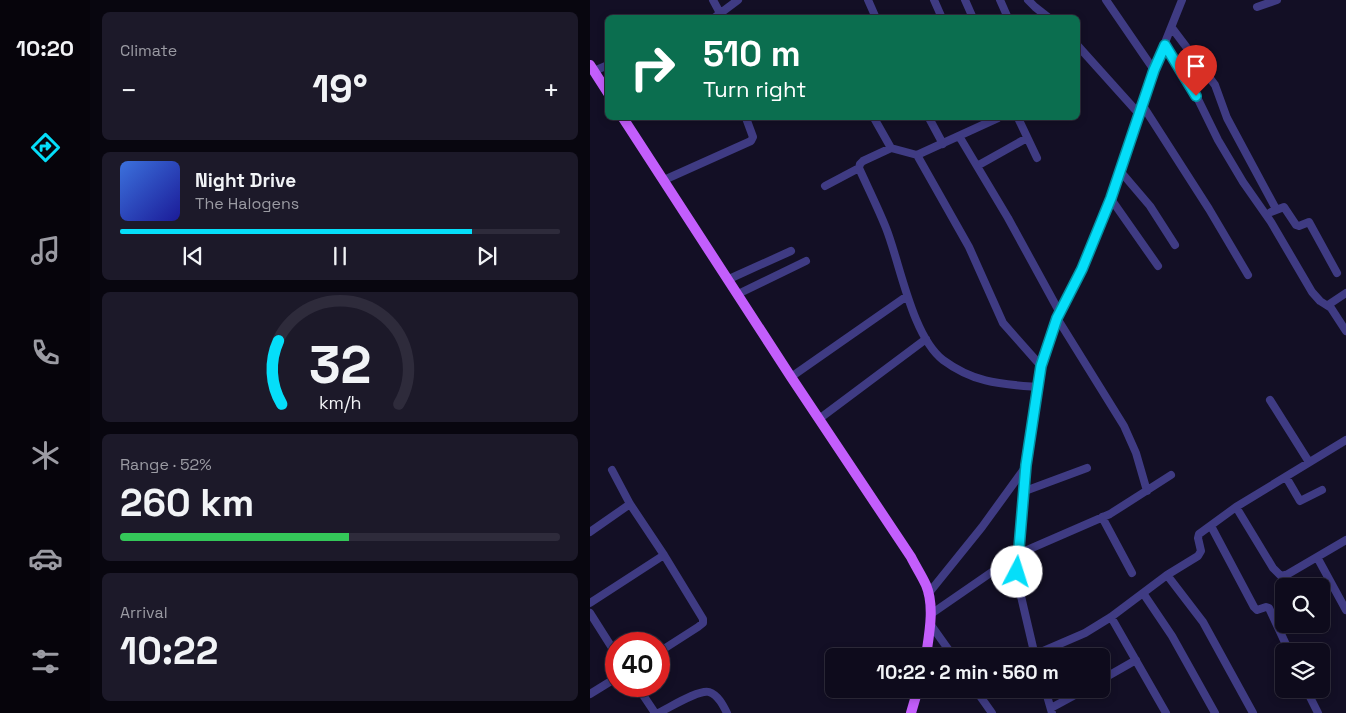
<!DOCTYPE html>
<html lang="en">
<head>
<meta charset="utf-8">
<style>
	body { margin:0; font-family:"Space Grotesk",sans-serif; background:#1c1929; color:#f1f3f6; height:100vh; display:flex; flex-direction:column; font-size:19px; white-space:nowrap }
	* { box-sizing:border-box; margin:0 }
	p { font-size:16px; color:#9b9ba3 }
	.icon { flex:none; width:28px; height:28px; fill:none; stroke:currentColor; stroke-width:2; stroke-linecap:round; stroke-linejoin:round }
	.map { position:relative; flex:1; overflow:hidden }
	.side { display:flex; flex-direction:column; gap:12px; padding:12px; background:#08060f; width:500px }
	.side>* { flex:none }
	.guide { position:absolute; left:15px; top:15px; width:475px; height:105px; border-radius:8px; box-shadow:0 2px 8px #0003,0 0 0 1px #2e2b3b; background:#0b6e4f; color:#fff; overflow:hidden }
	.fabs { position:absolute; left:685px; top:578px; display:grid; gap:10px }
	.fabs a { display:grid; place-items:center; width:55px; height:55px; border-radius:8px; background:#0e0b1c; box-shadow:0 2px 8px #0003,0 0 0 1px #2e2b3b; font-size:25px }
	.speed { position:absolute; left:15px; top:632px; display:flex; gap:10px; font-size:25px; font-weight:700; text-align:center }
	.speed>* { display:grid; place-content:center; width:65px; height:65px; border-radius:50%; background:#0e0b1c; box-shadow:0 2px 8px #0003,0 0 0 1px #2e2b3b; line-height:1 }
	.speed .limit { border:8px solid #d22; background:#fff; color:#111 }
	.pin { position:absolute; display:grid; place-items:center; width:42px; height:42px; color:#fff; margin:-51px -21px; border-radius:50% 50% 50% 0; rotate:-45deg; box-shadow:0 0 5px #0007 }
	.pin .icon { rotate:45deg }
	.me { position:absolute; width:55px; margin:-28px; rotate:5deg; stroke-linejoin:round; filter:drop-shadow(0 0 4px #0008) }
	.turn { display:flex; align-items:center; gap:18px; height:105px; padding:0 15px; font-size:22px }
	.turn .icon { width:65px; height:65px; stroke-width:2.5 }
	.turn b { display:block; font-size:35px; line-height:42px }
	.big { font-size:38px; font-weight:800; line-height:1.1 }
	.side .widget { flex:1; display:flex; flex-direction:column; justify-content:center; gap:8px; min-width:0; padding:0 18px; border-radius:8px; background:#1c1929 }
	.side .dial { align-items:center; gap:0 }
	.dial svg { height:130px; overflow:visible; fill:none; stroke:#2e2b3b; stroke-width:7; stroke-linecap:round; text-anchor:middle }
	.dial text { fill:#f1f3f6; stroke:none }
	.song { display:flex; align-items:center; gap:15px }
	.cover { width:60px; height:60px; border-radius:8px; background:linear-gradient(135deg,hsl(220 70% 55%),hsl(240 70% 35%)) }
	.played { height:5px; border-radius:2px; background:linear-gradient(90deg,#05def9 80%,#2e2b3b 80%) }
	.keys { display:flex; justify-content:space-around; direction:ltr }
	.heat { display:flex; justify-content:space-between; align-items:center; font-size:28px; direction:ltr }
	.charge { height:8px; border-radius:4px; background:linear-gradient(90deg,#34c759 52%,#2e2b3b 0) }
	.trip { position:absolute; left:235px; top:648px; width:285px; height:50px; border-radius:8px; background:#0e0b1c; box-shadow:0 2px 8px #0003,0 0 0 1px #2e2b3b; font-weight:800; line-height:50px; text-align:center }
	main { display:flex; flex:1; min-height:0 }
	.tab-bar { display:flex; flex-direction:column; width:90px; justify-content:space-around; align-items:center; background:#06040b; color:#9b9ba3 }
	.tab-bar .icon { width:35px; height:35px }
	.tab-bar .selected { color:#05def9 }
	.tab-bar b { font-size:22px; color:#f1f3f6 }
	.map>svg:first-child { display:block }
</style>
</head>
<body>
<main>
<nav class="tab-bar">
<b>10:20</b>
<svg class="icon selected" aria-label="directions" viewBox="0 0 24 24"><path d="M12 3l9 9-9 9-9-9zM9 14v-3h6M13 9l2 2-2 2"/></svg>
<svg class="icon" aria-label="music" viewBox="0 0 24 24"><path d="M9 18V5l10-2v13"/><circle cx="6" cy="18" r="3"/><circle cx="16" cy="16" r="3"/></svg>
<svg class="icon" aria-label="phone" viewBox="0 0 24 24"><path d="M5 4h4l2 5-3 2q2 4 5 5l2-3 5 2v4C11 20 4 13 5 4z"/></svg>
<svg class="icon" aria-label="climate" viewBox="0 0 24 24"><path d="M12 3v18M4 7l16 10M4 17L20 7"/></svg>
<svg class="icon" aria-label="car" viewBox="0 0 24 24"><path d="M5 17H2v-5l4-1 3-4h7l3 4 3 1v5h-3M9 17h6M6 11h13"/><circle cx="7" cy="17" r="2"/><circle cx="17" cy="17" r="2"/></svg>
<svg class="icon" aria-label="filters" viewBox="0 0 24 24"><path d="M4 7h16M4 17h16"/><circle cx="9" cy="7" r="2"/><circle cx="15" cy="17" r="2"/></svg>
</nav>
<section class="side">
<div class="widget"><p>Climate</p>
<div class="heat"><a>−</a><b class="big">19°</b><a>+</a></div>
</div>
<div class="widget">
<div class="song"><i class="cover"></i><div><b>Night Drive</b><p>The Halogens</p></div></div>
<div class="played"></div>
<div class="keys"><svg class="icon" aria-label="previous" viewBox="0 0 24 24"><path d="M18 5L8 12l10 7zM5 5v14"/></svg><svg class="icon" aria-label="pause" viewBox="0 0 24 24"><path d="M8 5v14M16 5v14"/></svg><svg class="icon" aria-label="next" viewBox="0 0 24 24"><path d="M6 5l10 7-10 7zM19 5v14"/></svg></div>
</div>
<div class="widget dial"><svg viewBox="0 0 100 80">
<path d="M14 69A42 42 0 1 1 86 69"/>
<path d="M14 69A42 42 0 0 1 12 30" stroke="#05def9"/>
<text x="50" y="56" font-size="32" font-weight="700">32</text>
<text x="50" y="72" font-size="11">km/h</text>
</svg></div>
<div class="widget"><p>Range · 52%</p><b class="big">260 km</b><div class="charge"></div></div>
<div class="widget"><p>Arrival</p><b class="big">10:22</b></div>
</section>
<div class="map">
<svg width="756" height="713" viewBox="0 0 756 713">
	<rect width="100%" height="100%" fill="#130f25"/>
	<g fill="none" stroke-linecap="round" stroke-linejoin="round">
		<!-- minor -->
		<path stroke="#3f3b83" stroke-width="8" d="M 123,0 L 130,13
			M 278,0 L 286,18
			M 344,0 L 352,18
			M 375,0 L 383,18
			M 410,0 L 418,18
			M 438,0 L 445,7 L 459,18
			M 516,0 L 564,70
			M 667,7 L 687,0
			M 124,18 L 148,0
			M 582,28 L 625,85 L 637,118 L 686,209
			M 575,45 L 602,87 L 628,140 L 653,182 L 681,222 L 722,292 L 730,301 L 741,308 L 756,331
			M 488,46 L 550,115
			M 4,71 L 18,65
			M 553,106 L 619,209 L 658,275
			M 284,118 L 301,148
			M 339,118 L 353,144
			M 428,118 L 447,158
			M 369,136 L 418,218 L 470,313
			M 327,155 L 408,118
			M 387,166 L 437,138
			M 531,172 L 560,206 L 585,245
			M 74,180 L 161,141 L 163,137 L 156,118
			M 235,186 L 269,168
			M 521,199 L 568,266
			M 681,212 L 694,207 L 706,225 L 709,226 L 719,222 L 747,273
			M 139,279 L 201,251
			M 148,294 L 216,261
			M 738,305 L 756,293
			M 467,318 L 534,426 L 546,453 L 557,491
			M 201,377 L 317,296
			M 447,387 C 410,384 384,383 353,360 C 322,336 310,263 296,228 C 288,208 278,188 269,168 L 270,164 L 273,161 L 301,148 L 327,155 L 379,247 L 413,323 L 451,366
			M 680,400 L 719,462
			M 229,419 L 336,339
			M 22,470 L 40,504 L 74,555 L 113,619 L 113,623 L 108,627 L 69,652
			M 696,477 L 710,501 L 732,490
			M 435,491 L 497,468
			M 646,507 L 683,568 L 691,576 L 698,574 L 756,540
			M 512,517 L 542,573
			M 621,526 L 664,607 L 667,610 L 676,607 L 679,608 L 699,651
			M 0,532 L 40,504
			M 727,557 L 756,610
			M 577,575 L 613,622 L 663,713
			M 553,593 L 582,636 L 625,713
			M 338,594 L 392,527 L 437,465
			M 0,603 L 74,555
			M 0,613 L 26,654
			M 341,614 L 428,554 L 520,514 L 581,475
			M 521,617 L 576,713
			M 341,625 L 363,656
			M 444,655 L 495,633 L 521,617 L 577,575 L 608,556 L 611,551 L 608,538 L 609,534 L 646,507 L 756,440
			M 445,656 L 430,592 L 427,572 L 437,465 L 451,366 L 467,318 L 492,269 L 521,199 L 564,70 L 592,0
			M 511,680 L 546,660
			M 47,686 L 65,713
			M 385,689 L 402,713
			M 455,689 L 462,713
			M 716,689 L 728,713
			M 0,694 L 26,678
			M 461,708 L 496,689
			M 68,713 C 79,708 109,689 119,692 C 128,695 133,705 137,713"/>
		<!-- major -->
		<path stroke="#c35efc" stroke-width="10" d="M 0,65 L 18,93
			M 33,118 L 201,377 L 321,557 C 326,567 332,576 336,585 C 345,606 339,635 336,656
			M 321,713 L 328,689"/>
	</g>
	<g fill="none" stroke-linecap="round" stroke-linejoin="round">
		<!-- route casing -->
		<g stroke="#0390a2" stroke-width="12">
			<path id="route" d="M 427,572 L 436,465 L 451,366 L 467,318 L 492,269 L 521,198 L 564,70 L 575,45 L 606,96"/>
		</g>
		<!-- route -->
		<use href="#route" stroke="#05def9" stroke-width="9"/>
	</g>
</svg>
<div class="fabs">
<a><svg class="icon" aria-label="search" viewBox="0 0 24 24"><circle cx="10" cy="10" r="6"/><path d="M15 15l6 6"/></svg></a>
<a><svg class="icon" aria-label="layers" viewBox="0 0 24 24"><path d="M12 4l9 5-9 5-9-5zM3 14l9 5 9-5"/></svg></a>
</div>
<div class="speed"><div class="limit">40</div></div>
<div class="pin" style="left:606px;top:96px;background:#d93025"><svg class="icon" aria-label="arrive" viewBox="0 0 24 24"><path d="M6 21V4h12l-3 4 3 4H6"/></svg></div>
<svg class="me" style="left:427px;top:572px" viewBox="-20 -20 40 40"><circle r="19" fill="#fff"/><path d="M0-13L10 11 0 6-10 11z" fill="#05def9"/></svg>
<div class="trip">10:22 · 2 min · 560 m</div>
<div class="guide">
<div class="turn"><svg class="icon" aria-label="right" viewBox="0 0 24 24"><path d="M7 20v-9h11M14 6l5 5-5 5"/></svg><div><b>510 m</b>Turn right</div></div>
</div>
</div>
</main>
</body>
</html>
